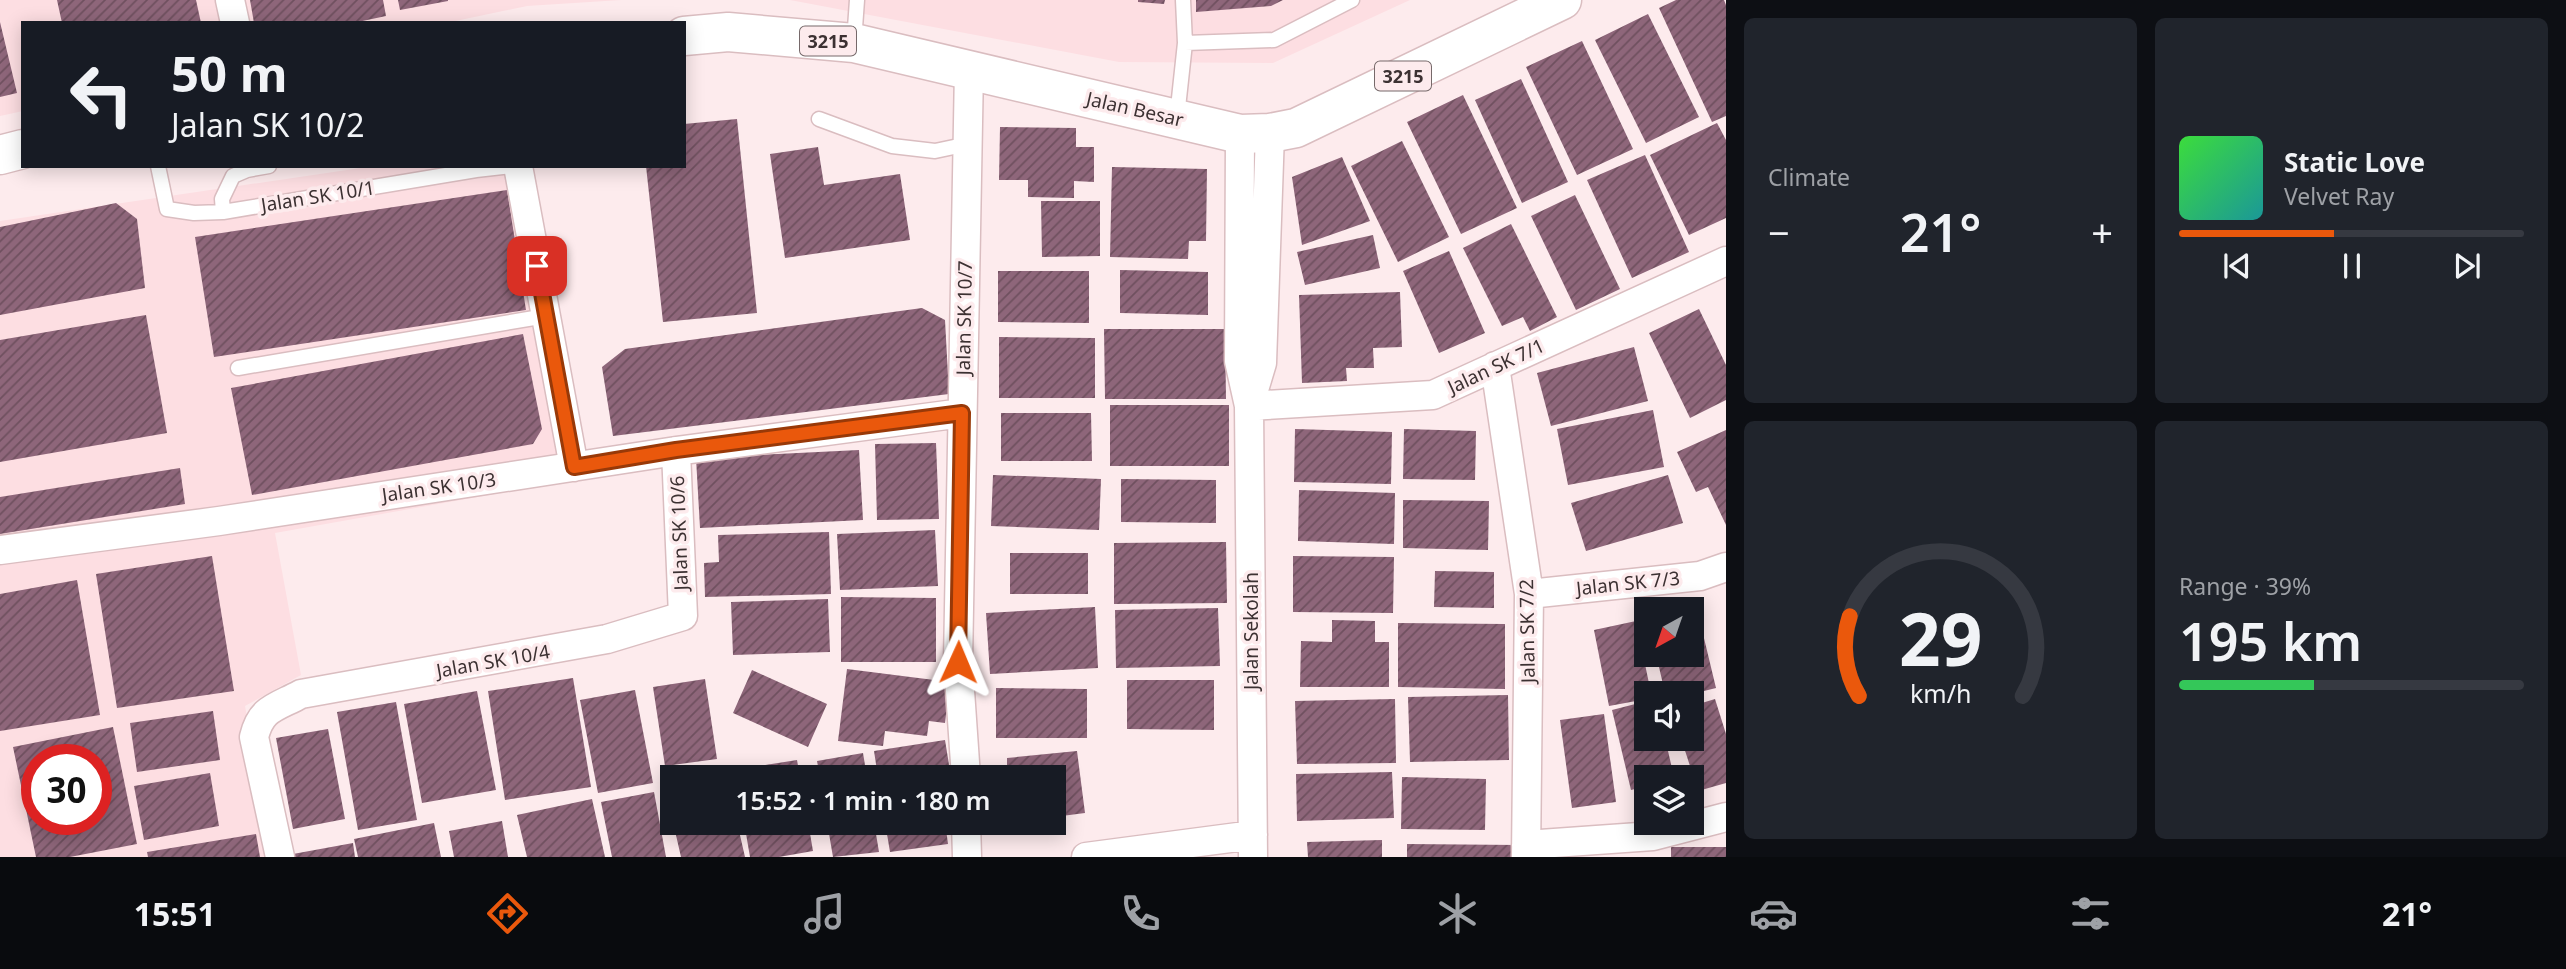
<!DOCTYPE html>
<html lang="en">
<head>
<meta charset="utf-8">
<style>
	body { margin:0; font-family:"Noto Sans",sans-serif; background:#20242c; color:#f1f3f6; height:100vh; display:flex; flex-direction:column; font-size:26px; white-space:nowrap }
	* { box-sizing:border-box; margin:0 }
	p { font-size:23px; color:#9ea1a6 }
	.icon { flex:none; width:38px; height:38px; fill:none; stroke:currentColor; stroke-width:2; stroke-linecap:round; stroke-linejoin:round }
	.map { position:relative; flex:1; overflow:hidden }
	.drawer { display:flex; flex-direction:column; gap:18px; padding:18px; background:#0d0f14; width:840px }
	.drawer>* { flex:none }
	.banner { position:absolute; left:21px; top:21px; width:665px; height:147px; border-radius:0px; box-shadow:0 4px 18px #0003; background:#171b24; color:#f1f3f6; overflow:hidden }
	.needle { width:46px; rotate:220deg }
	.tools { position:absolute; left:1634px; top:597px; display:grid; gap:14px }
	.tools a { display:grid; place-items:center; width:70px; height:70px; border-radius:0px; background:#171b24; box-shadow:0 4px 18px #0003; font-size:35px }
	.speed { position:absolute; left:21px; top:744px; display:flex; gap:14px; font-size:35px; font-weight:700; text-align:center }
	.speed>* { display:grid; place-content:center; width:91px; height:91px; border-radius:50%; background:#171b24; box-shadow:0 4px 18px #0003; line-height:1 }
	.speed .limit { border:10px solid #d22; background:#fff; color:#111 }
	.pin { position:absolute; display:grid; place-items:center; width:60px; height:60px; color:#fff; margin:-30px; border-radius:14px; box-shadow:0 4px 10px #0006 }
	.me { position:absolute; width:77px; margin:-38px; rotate:1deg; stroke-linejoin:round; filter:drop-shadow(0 0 5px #0008) }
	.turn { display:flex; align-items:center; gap:24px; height:147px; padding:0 35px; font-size:32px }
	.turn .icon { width:91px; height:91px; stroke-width:2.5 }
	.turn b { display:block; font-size:49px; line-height:60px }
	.big { font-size:52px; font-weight:600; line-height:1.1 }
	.drawer .widget { flex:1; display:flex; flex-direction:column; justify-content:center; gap:10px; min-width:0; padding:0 24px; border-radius:10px; background:#20242c }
	.drawer .dial { align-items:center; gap:0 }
	.dial svg { height:182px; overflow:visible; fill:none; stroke:#363941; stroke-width:7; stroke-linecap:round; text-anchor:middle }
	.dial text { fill:#f1f3f6; stroke:none }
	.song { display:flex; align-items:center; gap:21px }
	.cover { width:84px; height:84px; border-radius:10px; background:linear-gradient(135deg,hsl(120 70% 55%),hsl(180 70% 35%)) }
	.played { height:7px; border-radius:4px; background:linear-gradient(90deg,#ea580c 45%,#363941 45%) }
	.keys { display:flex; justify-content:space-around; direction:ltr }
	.heat { display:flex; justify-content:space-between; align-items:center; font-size:38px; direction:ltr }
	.charge { height:10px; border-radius:5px; background:linear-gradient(90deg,#34c759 39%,#363941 0) }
	.drawer .tiles { flex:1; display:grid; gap:18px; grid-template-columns:repeat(2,1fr) }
	.trip { position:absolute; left:660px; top:765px; width:406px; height:70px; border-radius:0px; background:#171b24; box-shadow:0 4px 18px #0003; font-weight:600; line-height:70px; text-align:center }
	.menu { display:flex; height:112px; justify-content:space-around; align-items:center; background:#090b0e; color:#9ea1a6 }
	.menu .icon { width:49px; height:49px }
	.menu .selected { color:#ea580c }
	.menu b { font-size:32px; color:#f1f3f6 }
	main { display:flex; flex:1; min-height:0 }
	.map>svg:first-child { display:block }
</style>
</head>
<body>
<main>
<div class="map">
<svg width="1726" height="857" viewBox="0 0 1726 857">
	<defs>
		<pattern id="building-hatch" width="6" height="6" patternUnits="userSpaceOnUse" patternTransform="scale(1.75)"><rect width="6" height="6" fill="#8e667a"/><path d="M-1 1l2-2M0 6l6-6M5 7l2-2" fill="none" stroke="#6f505f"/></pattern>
	</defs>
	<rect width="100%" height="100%" fill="#fdebed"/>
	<!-- built -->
	<path fill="#fddee2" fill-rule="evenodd" d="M 0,0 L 621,0 L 527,6 L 446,23 L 23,23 L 23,111 L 0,116 Z
		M 790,0 L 1410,0 L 1273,63 L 1119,62 Z
		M 374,166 L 511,166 L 567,481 L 275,533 L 301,675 L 245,706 L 272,857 L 0,857 L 0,221 ZM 37,760 L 96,760 L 96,819 L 37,819 Z"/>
	<!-- building -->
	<path fill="url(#building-hatch)" fill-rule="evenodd" d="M 57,0 L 196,0 L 201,23 L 62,23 Z
		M 250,0 L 383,0 L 386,16 L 353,23 L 254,23 Z
		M 398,0 L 448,0 L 448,1 L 400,10 Z
		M 1138,0 L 1165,0 L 1164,4 L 1138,2 Z
		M 1196,0 L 1283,0 L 1271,6 L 1196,12 Z
		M 1676,0 L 1724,0 L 1726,5 L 1726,116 L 1712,122 L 1659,8 Z
		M 1648,14 L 1699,117 L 1646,143 L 1595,40 Z
		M 0,22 L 17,93 L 0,97 Z
		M 1582,41 L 1633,149 L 1577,175 L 1526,67 Z
		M 1521,79 L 1568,182 L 1522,203 L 1475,100 Z
		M 1463,95 L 1517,208 L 1461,234 L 1407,122 Z
		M 737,119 L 757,313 L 663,322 L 646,166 L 684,166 L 684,124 Z
		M 1717,123 L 1726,140 L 1726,218 L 1689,235 L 1650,155 Z
		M 1000,127 L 1076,128 L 1076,147 L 1094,147 L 1094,182 L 1074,181 L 1074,198 L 1028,197 L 1028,180 L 999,180 Z
		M 1402,141 L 1449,237 L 1398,262 L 1351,166 Z
		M 818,147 L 824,185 L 900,174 L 910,240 L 785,258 L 770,154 Z
		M 1645,155 L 1689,252 L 1632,278 L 1587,180 Z
		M 1342,157 L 1370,221 L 1302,245 L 1292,177 Z
		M 1112,167 L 1207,169 L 1206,241 L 1189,241 L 1188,259 L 1110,257 Z
		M 507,190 L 526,310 L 214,357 L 195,237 Z
		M 1575,195 L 1620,289 L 1576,310 L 1531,216 Z
		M 1041,201 L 1100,201 L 1100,256 L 1042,257 Z
		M 116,203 L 137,219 L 145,288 L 0,315 L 0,227 Z
		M 1511,224 L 1557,317 L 1530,331 L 1523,317 L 1502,326 L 1463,248 Z
		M 1373,235 L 1380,268 L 1305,285 L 1297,252 Z
		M 1449,251 L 1485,333 L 1439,353 L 1403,271 Z
		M 1120,270 L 1208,272 L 1208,315 L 1120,313 Z
		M 998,271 L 1089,271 L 1089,323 L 998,322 Z
		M 1400,292 L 1402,347 L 1373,348 L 1374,368 L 1346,368 L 1347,381 L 1302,383 L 1299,295 Z
		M 922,308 L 945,320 L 949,394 L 613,436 L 602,367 L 625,349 Z
		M 1699,309 L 1726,365 L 1726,400 L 1690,418 L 1649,333 Z
		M 146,315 L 167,433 L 0,462 L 0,340 Z
		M 1104,329 L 1225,329 L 1226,399 L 1105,399 Z
		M 523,334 L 542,429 L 533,444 L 252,495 L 231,388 Z
		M 999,337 L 1095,338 L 1095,398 L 999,398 Z
		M 1634,347 L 1648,401 L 1551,426 L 1537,373 Z
		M 1110,405 L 1229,405 L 1229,466 L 1110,466 Z
		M 1653,410 L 1664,467 L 1568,485 L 1557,429 Z
		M 1001,413 L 1091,413 L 1092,461 L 1001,461 Z
		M 1295,429 L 1392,432 L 1391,484 L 1294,482 Z
		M 1404,429 L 1476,431 L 1475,480 L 1403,479 Z
		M 1726,430 L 1726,525 L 1708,487 L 1696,492 L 1677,452 Z
		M 936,443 L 939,519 L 877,520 L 875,444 Z
		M 859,450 L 863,520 L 700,528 L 696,458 Z
		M 180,468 L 185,504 L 0,534 L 0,497 Z
		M 993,475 L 1101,479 L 1099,530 L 991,526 Z
		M 1668,475 L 1683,523 L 1586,551 L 1571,503 Z
		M 1121,479 L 1216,480 L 1216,523 L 1121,522 Z
		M 1299,490 L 1395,493 L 1394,544 L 1298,541 Z
		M 1403,500 L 1489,501 L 1488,550 L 1403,548 Z
		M 935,530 L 938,586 L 840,590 L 837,534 Z
		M 829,532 L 831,594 L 705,597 L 704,563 L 719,562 L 718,535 Z
		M 1226,542 L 1227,603 L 1114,604 L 1114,543 Z
		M 1010,553 L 1088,553 L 1088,594 L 1010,594 Z
		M 212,556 L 234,691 L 117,708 L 96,574 Z
		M 1293,556 L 1394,557 L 1393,613 L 1293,612 Z
		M 1435,571 L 1494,572 L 1494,608 L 1434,607 Z
		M 77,580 L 100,715 L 0,731 L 0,594 Z
		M 841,597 L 936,598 L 936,662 L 841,662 Z
		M 828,599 L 830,652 L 733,655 L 731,602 Z
		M 1095,607 L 1098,668 L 990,674 L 986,613 Z
		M 1218,608 L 1220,666 L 1116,668 L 1115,610 Z
		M 1697,609 L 1716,688 L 1692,694 L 1665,693 L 1656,654 L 1692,654 L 1692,610 Z
		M 1332,620 L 1375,621 L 1375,642 L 1389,642 L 1389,687 L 1300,687 L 1301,641 L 1332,642 Z
		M 1636,621 L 1651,693 L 1647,693 L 1647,699 L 1609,706 L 1594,630 Z
		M 1398,623 L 1505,624 L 1505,689 L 1398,687 Z
		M 847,669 L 950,682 L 945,723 L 929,721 L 927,736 L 885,731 L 883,746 L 838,741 Z
		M 752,670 L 827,704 L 808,747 L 733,713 Z
		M 573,678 L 591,787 L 505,800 L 488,691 Z
		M 705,679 L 717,759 L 665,766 L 653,687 Z
		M 1127,680 L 1214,680 L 1214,730 L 1127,729 Z
		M 996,688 L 1087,689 L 1087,738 L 996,738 Z
		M 635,690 L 653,783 L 598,793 L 580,700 Z
		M 477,691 L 496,790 L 422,803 L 404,704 Z
		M 1508,695 L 1509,760 L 1410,762 L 1408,697 Z
		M 1395,699 L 1396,763 L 1297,764 L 1295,701 Z
		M 1715,699 L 1726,734 L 1726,783 L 1698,791 L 1681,738 L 1692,738 L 1692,706 Z
		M 1647,701 L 1647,738 L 1665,738 L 1674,777 L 1647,777 L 1647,786 L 1631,790 L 1612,710 Z
		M 396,702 L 417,820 L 358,830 L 337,712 Z
		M 213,711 L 220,760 L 137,772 L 130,723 Z
		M 1604,714 L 1616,802 L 1572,808 L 1560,720 Z
		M 113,727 L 137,844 L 70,857 L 36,857 L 13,747 ZM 37,760 L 96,760 L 96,819 L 37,819 Z
		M 328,729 L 345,819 L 293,829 L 276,738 Z
		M 945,740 L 951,777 L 878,777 L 874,751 Z
		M 1077,751 L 1085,813 L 1054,817 L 1054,777 L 1007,777 L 1007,758 Z
		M 863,753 L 867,777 L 820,777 L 817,761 Z
		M 797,760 L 800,777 L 736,777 L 734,770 Z
		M 725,771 L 726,777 L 703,777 L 703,776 Z
		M 1392,772 L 1394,818 L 1297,821 L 1296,774 Z
		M 210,773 L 219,826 L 144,840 L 134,786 Z
		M 1402,777 L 1486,779 L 1485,830 L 1401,829 Z
		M 672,783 L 672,814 L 671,814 L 664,785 Z
		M 654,792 L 666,857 L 612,857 L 601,802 Z
		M 592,799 L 605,857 L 527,857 L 517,815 Z
		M 502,821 L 508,857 L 454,857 L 449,831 Z
		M 673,822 L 737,822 L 745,857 L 681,857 Z
		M 744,822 L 808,822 L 813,851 L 779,857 L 750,857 Z
		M 827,822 L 874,822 L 879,852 L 833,857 Z
		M 885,822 L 945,822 L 948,844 L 890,852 Z
		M 434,823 L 441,857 L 358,857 L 354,839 Z
		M 256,834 L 260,857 L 148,857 L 147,852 Z
		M 1382,840 L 1382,857 L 1308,857 L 1307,842 Z
		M 353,843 L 355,857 L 294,857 L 293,854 Z
		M 1407,844 L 1518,845 L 1518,857 L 1407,857 Z
		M 1671,847 L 1726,847 L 1726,857 L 1671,857 Z"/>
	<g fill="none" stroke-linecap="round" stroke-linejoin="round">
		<!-- lane casing -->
		<g stroke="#dabdc0" stroke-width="17">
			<path id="lane" d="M 854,42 L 857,0
				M 1185,43 L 1274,40 L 1352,0
				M 1177,117 L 1185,43 L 1183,0
				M 819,119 L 892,146 L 935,151 L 968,144
				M 158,166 L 167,209 L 194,213 L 223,212 L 476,170 L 512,166
				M 223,212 L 222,199 L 233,176 L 247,170 L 269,166
				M 238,368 L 546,316"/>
		</g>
		<!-- street casing -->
		<g stroke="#dabdc0" stroke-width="31">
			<path id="street" d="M 230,0 L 235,23
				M 1240,134 L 1239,361 L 1249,406 L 1253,857
				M 518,166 L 574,467
				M 1495,366 L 1529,594 L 1526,857
				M 1250,403 L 1262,363 L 1270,133
				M 1249,406 L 1433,395 L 1726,261
				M 0,550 L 219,521 L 676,451 L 962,413
				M 1529,594 L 1700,576 L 1726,567
				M 966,777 L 958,662 L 969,69
				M 966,822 L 967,857
				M 1526,845 L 1653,836 L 1726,817
				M 280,857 L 254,737 C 261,708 275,708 301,694 L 607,639 L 683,616 L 676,451
				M 1086,857 L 1253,835"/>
		</g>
		<!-- primary casing -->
		<g stroke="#dabdc0" stroke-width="41">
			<path id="primary" d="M 684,36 L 728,32 L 854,43 L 1240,134 L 1270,133 L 1296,128 L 1562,0
				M 0,155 L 23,149"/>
		</g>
		<!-- lane -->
		<use href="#lane" stroke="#fff" stroke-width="14"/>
		<!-- street -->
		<use href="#street" stroke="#fff" stroke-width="28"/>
		<!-- primary -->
		<use href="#primary" stroke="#fff" stroke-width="38"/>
	</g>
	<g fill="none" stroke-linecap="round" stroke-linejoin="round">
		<!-- route casing -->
		<g stroke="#983908" stroke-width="18">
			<path id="route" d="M 537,266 L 574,467 L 676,450 L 962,413 L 958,662"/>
		</g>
		<!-- route -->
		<use href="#route" stroke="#ea580c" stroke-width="12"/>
	</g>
	<g text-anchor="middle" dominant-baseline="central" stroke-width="7" stroke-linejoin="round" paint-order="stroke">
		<!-- shield labels -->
		<g fill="#fdebed" stroke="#76696a" stroke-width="2">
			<rect x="800" y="26.5" width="56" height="29" rx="5"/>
			<rect x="1375" y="61.5" width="56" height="29" rx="5"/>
		</g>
		<g font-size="18" font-weight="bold" fill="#3c3132">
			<text x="828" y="41">3215</text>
			<text x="1403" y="76">3215</text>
		</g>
		<!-- street labels -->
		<g font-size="19" fill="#3c3132" stroke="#fdebed">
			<text transform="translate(1135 109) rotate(13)">Jalan Besar</text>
			<text transform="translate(318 196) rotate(-9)">Jalan SK 10/1</text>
			<text transform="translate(964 318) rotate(-89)">Jalan SK 10/7</text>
			<text transform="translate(1496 366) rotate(-25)">Jalan SK 7/1</text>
			<text transform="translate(439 487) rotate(-8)">Jalan SK 10/3</text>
			<text transform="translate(679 533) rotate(-92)">Jalan SK 10/6</text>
			<text transform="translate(1628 583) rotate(-6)">Jalan SK 7/3</text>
			<text transform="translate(1251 631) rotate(-90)">Jalan Sekolah</text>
			<text transform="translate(1527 631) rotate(-91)">Jalan SK 7/2</text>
			<text transform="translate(493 661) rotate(-10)">Jalan SK 10/4</text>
		</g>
	</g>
</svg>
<div class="tools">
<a><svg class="needle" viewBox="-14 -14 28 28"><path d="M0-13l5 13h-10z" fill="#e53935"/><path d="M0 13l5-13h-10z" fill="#9ea1a6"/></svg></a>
<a><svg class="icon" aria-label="sound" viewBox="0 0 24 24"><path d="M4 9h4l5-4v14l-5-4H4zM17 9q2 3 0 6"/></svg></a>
<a><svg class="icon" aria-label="layers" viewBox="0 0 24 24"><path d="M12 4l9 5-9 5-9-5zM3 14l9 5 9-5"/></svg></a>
</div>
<div class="speed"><div class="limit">30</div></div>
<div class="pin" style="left:537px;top:266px;background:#d93025"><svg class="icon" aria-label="arrive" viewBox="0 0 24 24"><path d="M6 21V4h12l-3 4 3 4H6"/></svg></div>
<svg class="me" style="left:958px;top:662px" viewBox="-20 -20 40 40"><path d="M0-17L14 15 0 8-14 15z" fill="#ea580c" stroke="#fff" stroke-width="4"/></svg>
<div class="trip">15:52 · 1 min · 180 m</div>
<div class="banner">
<div class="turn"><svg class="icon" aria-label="left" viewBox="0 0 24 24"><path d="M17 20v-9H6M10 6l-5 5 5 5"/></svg><div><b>50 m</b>Jalan SK 10/2</div></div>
</div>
</div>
<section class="drawer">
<div class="tiles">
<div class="widget"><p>Climate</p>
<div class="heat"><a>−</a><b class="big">21°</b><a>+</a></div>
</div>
<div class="widget">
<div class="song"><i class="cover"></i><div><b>Static Love</b><p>Velvet Ray</p></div></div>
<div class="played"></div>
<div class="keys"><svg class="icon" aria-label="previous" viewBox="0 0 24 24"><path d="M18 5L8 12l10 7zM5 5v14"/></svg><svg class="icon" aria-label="pause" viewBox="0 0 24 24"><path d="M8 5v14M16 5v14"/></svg><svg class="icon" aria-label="next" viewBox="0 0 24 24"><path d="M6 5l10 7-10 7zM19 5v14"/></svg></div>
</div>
<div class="widget dial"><svg viewBox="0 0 100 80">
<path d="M14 69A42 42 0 1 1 86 69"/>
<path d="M14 69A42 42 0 0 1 10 34" stroke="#ea580c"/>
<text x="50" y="56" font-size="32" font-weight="700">29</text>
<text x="50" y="72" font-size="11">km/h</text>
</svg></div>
<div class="widget"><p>Range · 39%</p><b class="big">195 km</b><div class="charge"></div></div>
</div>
</section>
</main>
<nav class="menu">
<b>15:51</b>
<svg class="icon selected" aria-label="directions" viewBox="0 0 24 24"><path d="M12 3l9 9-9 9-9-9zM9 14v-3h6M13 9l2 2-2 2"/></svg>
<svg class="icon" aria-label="music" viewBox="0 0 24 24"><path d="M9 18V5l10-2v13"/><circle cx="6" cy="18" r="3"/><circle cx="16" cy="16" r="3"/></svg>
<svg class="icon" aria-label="phone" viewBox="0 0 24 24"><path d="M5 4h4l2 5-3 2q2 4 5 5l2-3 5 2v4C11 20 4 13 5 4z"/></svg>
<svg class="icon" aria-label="climate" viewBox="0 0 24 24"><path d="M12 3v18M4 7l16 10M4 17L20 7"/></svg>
<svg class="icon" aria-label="car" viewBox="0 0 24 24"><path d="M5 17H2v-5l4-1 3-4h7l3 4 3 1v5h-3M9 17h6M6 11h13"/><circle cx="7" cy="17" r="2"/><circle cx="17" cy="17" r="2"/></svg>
<svg class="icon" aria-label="filters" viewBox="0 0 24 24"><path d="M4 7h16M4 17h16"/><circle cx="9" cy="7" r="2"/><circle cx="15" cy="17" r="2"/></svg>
<b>21°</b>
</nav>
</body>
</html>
